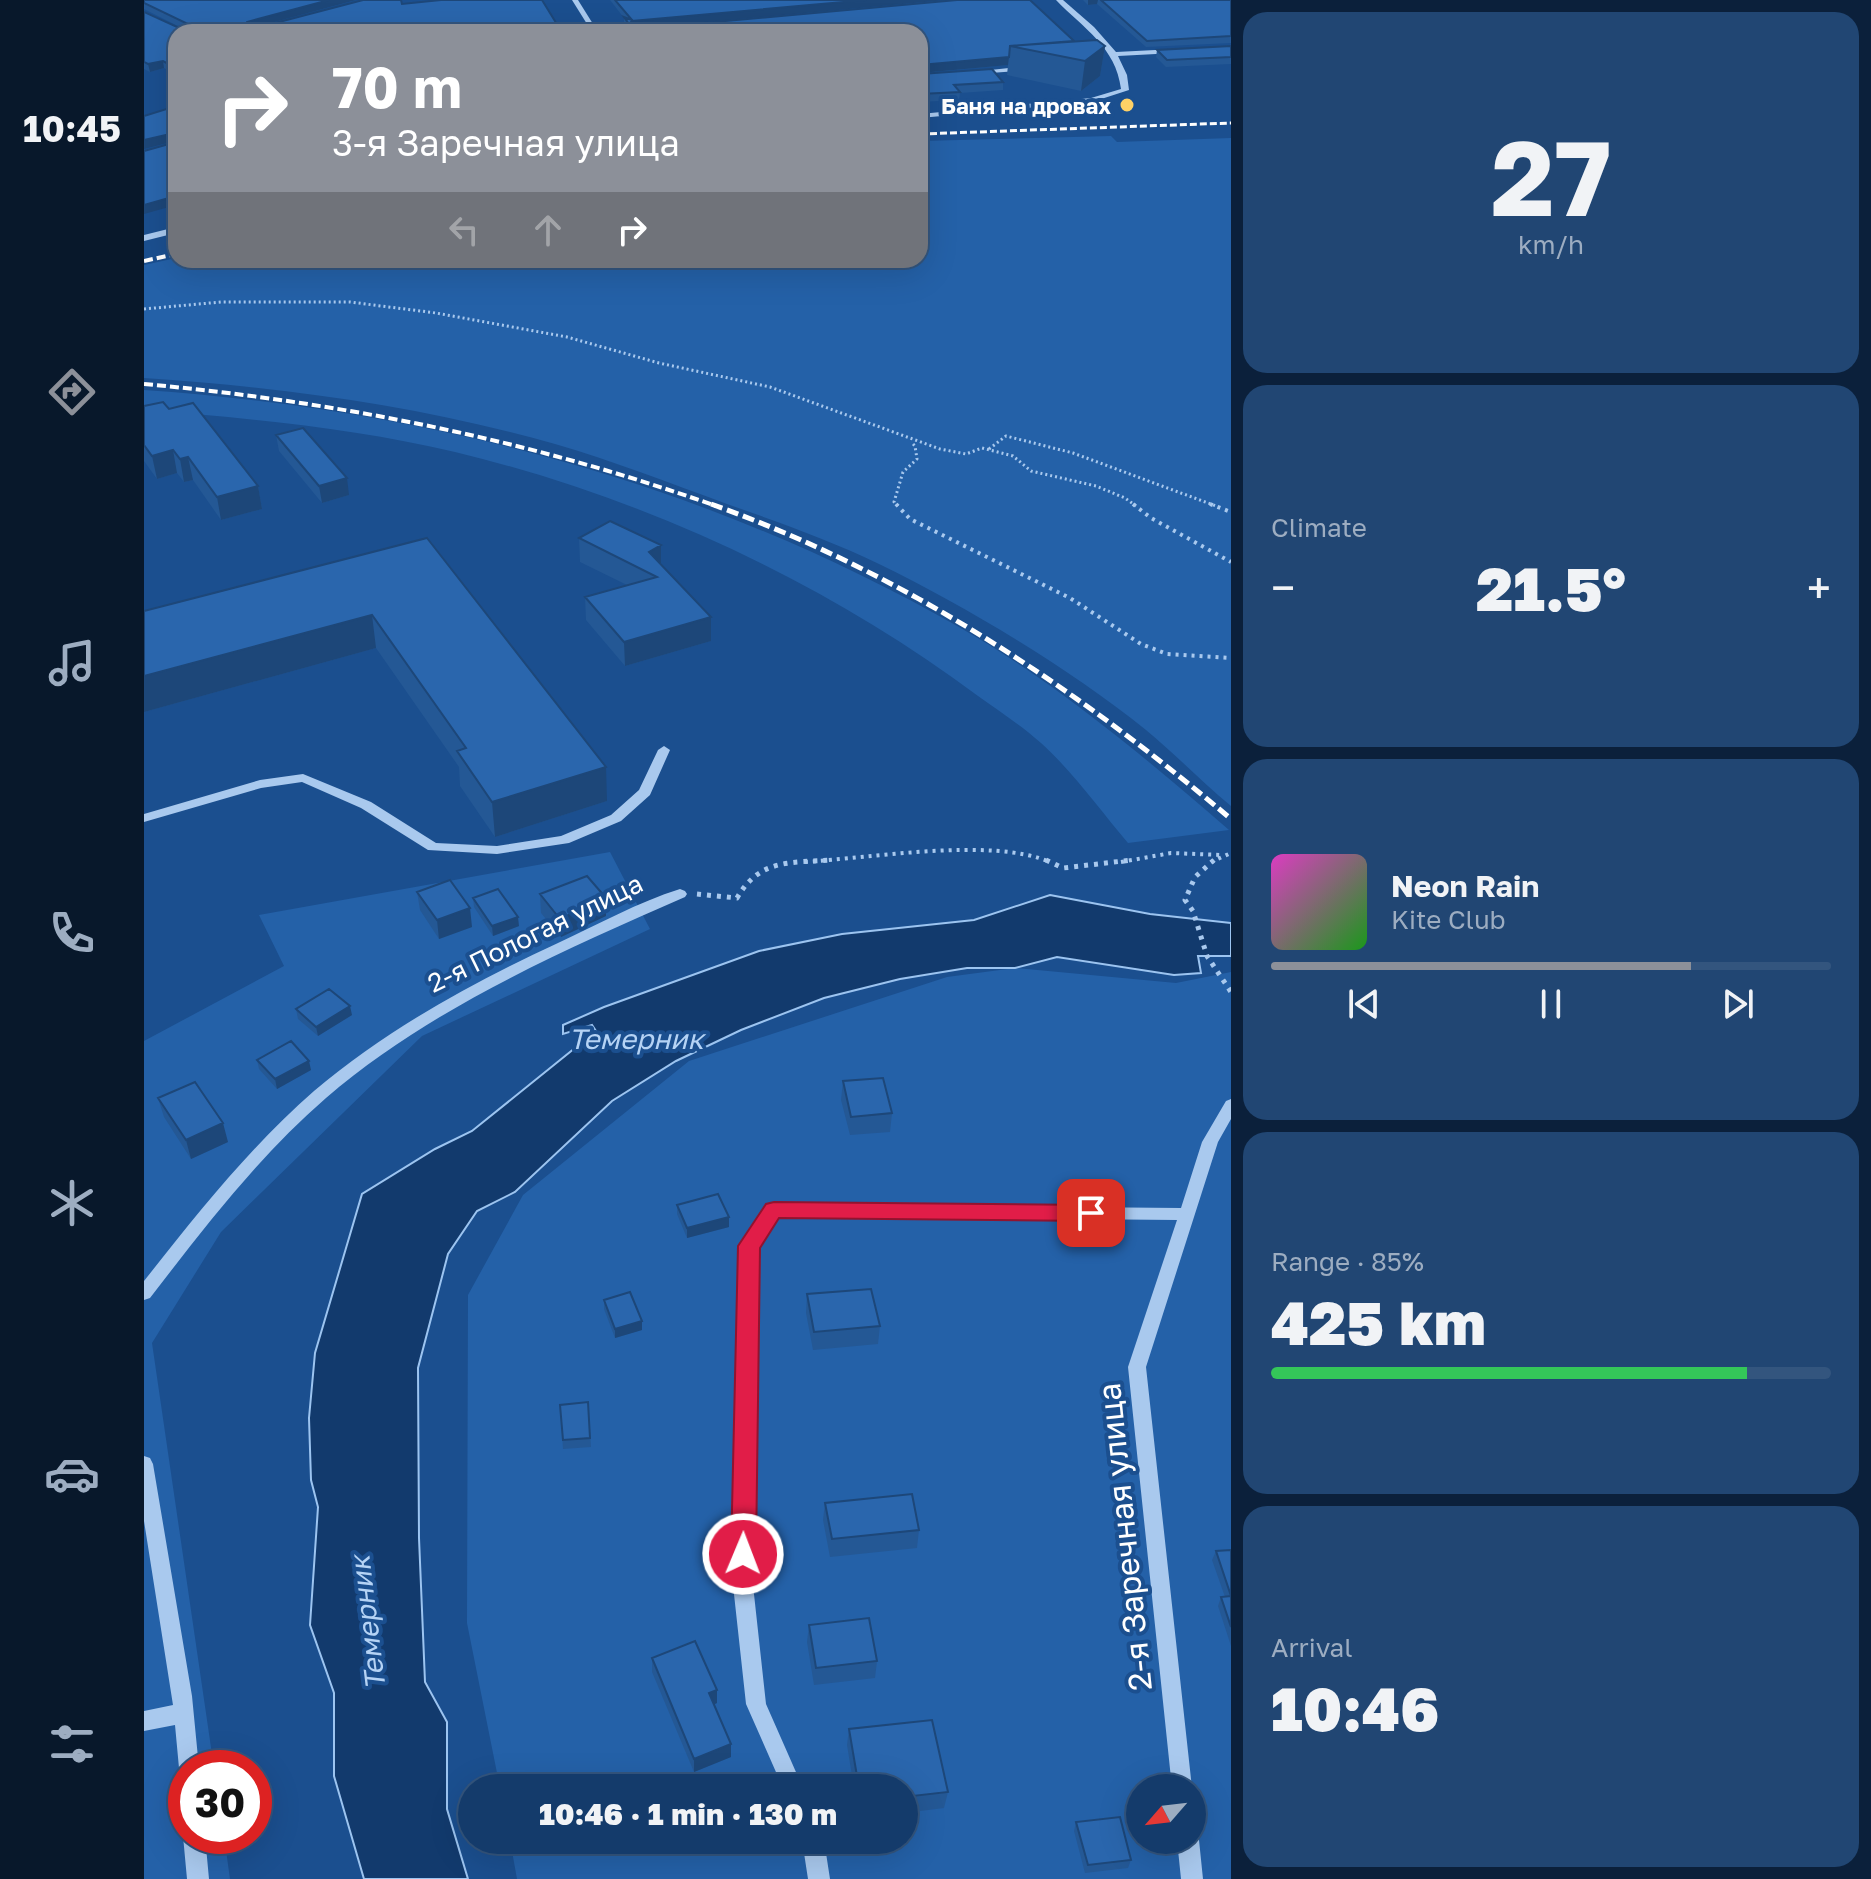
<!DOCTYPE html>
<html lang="en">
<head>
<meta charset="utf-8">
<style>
	body { margin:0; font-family:"Golos Text",sans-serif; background:#214673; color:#f1f3f6; height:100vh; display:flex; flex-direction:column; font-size:30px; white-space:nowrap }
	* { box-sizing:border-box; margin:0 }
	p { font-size:26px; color:#9dadc1 }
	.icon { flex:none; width:44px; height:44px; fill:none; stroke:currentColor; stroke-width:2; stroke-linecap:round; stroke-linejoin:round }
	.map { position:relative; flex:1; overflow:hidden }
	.details { display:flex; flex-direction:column; gap:12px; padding:12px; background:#0b203b; width:640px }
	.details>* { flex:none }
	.banner { position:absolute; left:24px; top:24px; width:760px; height:244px; border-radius:24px; box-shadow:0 8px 32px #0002,0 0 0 2px #33557e; background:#8c9099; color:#fff; overflow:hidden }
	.needle { width:52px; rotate:242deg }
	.tools { position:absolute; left:982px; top:1774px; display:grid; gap:16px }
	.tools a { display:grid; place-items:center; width:80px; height:80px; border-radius:50%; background:#143b6b; box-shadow:0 8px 32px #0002,0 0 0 2px #33557e; font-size:40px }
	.speed { position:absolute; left:24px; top:1750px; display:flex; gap:16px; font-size:40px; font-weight:700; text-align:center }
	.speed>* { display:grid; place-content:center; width:104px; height:104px; border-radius:50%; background:#143b6b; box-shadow:0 8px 32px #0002,0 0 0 2px #33557e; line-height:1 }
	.speed .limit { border:12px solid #d22; background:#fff; color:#111 }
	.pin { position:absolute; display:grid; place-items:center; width:68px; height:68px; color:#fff; margin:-34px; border-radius:16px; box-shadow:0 4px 12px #0006 }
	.me { position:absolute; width:88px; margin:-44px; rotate:1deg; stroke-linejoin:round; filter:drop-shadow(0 0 6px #0008) }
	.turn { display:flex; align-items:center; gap:28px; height:168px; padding:0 32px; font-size:36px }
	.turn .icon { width:104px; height:104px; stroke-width:2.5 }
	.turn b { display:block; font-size:56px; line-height:68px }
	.lanes { display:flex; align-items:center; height:76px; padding:0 32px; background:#0003; justify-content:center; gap:40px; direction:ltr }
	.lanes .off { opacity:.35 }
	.big { font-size:60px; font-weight:800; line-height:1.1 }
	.details .widget { flex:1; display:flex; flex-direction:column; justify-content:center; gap:12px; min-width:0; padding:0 28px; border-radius:24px; background:#214673 }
	.details .dial { align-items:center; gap:0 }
	.dial b { font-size:104px; line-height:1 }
	.song { display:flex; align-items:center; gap:24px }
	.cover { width:96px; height:96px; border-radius:12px; background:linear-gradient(135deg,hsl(310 70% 55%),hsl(120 70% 35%)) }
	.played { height:8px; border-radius:4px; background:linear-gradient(90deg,#8c9099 75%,#33557e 75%) }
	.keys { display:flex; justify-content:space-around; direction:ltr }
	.heat { display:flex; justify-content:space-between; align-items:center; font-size:44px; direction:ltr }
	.charge { height:12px; border-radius:6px; background:linear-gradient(90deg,#34c759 85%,#33557e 0) }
	.trip { position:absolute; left:314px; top:1774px; width:460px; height:80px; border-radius:40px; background:#143b6b; box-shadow:0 8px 32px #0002,0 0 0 2px #33557e; font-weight:800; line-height:80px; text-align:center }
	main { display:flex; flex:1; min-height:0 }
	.tab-bar { display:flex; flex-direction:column; width:144px; justify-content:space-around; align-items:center; background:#08182b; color:#9dadc1 }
	.tab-bar .icon { width:56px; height:56px }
	.tab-bar .selected { color:#8c9099 }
	.tab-bar b { font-size:36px; color:#f1f3f6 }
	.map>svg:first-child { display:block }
</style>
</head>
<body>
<main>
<nav class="tab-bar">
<b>10:45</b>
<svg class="icon selected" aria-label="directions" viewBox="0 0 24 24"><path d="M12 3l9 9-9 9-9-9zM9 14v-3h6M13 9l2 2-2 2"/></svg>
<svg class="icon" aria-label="music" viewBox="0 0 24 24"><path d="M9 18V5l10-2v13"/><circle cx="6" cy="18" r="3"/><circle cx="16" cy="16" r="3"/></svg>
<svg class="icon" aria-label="phone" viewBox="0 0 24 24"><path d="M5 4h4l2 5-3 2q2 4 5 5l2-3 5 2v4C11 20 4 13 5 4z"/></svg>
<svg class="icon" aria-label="climate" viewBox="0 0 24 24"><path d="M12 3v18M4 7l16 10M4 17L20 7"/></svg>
<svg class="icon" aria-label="car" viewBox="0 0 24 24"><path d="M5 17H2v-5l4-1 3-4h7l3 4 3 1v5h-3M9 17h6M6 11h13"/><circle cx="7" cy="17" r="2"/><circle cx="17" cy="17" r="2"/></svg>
<svg class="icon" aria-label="filters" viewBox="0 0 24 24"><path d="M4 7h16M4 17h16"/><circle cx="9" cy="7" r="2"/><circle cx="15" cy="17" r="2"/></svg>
</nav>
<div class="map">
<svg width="1087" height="1879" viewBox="0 0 1087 1879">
	<rect width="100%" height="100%" fill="#1b4f8f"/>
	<!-- green -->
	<path fill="#2461a8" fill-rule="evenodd" d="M 967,136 L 973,142 L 1087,138 L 1087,806 C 1058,782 1031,754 1002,730 C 925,668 823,607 735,564 C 686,540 634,522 583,504 C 526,483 469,461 411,444 C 278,406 138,387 0,378 L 0,265 L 32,258 L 776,260 L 776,141 Z
		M 0,390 C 289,410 562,483 815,627 C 910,681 1002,758 1085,830 L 984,843 C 956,810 929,772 897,743 C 878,726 855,711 834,696 C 680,581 498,497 311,452 C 210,428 104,418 0,410 Z
		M 466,852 L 506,929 L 278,1036 L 77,1232 L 8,1343 L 70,1768 L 42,1768 L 42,1836 L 80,1836 L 86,1879 L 0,1879 L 0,1041 L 140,966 L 115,915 Z
		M 871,968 L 1032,983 L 1087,972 L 1087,1879 L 373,1879 L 366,1840 L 760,1840 L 760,1788 L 356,1788 L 323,1623 L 324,1295 L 379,1195 L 545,1061 L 803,977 ZM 996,1788 L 1048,1788 L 1048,1840 L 996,1840 Z"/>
	<!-- water -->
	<path fill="#123a6d" stroke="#9cc4f0" stroke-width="2" d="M 906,895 L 1006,914 L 1087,923 L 1087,956 L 1054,956 L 1057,973 L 1030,975 L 913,957 L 871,968 L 823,968 L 756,979 L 680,998 L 597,1030 L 532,1061 L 468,1101 L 371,1192 L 333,1211 L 304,1254 L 274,1368 L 275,1538 L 281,1682 L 303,1722 L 303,1809 L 324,1879 L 220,1879 L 190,1776 L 190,1693 L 166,1625 L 174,1507 L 167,1480 L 165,1418 L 171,1353 L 218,1194 L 291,1149 L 328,1131 L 452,1031 L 448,1025 L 419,1034 L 419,1025 L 460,1007 L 615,951 L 698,934 L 830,920 Z"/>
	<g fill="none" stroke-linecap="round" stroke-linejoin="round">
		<!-- path-far2 -->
		<path stroke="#a9c9ee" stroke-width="3" stroke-dasharray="2 3" stroke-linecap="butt" d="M 0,309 L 77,302 L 206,302 L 292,313 L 423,337 L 515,363 L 626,387 L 796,449 L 822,454 L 838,448 L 869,456 L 887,471 L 952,486 L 981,498 L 992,506
			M 845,449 L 862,436 L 929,453 L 1072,506
			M 754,506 L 750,502 L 759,472 L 773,459 L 771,446 L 767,442"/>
		<!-- path-far1 -->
		<path stroke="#a9c9ee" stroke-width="4" stroke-dasharray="3 5" stroke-linecap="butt" d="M 752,504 L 766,519 L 926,598 L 997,644 L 1023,654 L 1087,658
			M 989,504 L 1007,518 L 1087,562
			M 1066,504 L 1087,512
			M 661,862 C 726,858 849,837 906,862
			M 977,862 L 1027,853 L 1078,855
			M 1067,862 L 1087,853"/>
		<!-- path -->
		<path stroke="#a9c9ee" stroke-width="5" stroke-dasharray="4 6" stroke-linecap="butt" d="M 902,860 L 919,868 L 988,860
			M 1070,860 L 1051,877 L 1041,900 L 1049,911 L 1063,956 L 1087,992
			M 553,894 L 593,898 C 616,858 647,863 689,860"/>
		<!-- minor -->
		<path fill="#a9c9ee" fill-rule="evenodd" d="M 428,0 L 434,0 L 454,32 L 448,32 Z
			M 912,0 L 919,0 L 950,27 L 972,52 L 1031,49 L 1035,51 L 1031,53 L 974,56 L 983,75 L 985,90 L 948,102 L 776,118 L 776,114 L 947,98 L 977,89 C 972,47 939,28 912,0 Z
			M 883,66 L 886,70 L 832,74 L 828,72 Z
			M 32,227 L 32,233 L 0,241 L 0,235 Z
			M 520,746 L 526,750 L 506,795 L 477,821 L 425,843 L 353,854 L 284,850 L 217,808 L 158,782 L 117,788 L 0,822 L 0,814 L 116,780 L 159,774 L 227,802 L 292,843 L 353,846 L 417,836 L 467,815 L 495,790 L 514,750 Z
			M 536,889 L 541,891 L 543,894 L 541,897 C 416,952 287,1008 182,1098 C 115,1156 60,1228 6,1298 L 0,1300 L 0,1281 C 53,1214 106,1147 170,1091 C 243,1029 328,983 414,943 C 453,925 494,902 536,889 Z
			M 1087,1099 L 1087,1119 L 1074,1142 L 1002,1367 L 1048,1788 L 1048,1789 L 1028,1788 L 984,1367 L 1033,1220 L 634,1216 L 613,1247 L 609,1585 L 622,1704 L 659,1788 L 639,1788 L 602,1704 L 589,1585 L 597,1246 L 599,1241 L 624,1206 L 630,1204 L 1037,1208 L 1058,1142 L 1082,1101 Z
			M 0,1456 L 6,1458 L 9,1464 L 48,1696 L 55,1768 L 42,1768 L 42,1777 L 38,1775 L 35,1768 L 31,1725 L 0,1731 L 0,1711 L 29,1705 L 0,1521 Z
			M 42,1830 L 42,1836 L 61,1836 L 65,1879 L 43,1879 L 39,1836 Z
			M 1048,1831 L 1051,1833 L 1055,1840 L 1059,1879 L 1037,1879 L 1033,1840 L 1048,1840 Z
			M 658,1840 L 680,1840 L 686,1879 L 664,1879 Z"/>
		<!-- rail-far2 -->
		<path stroke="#fff" stroke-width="3" stroke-dasharray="7 3" stroke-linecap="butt" d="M 776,134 L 1087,123"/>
		<!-- rail-far1 -->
		<path stroke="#fff" stroke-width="4" stroke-dasharray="9 4" stroke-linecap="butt" d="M 0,261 L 32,254
			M 0,384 C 196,402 386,440 572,506"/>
		<!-- rail -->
		<path stroke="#fff" stroke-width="5" stroke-dasharray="12 5" stroke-linecap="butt" d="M 567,504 C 760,573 931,687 1087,819"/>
	</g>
	<!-- wall -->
	<path fill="#245895" d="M 0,0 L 212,0 L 111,27 L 258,4 L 414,26 L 32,32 L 32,75 L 20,68 L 6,72 L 0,69 L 0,12 L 33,27 L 36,27 L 0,9 Z
		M 466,0 L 802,0 L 507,27 L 515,27 L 813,0 L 886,0 L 930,41 L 953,40 L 961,46 L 956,76 L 937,91 L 863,75 L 864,65 L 776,73 L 777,74 L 848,69 L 859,82 L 859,90 L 816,93 L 815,100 L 776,102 L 776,32 L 487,32 L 487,30 L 485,32 L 480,24 L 480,18 Z
		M 939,0 L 1087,0 L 1087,43 L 1002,47 L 953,4 L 944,5 Z
		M 1087,46 L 1087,64 L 1022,67 L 1012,57 L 1013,50 Z
		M 0,406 L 25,409 L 114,486 L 118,509 L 77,520 L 49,480 L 40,482 L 33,473 L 13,479 L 0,461 Z
		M 132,435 L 205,495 L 178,503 L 135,451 Z
		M 283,538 L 463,801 L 351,837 L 316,786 L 315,767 L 232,648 L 0,712 Z
		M 435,538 L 517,564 L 567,641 L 481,666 L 442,620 L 441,597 L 483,585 L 436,562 Z
		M 273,892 L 328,927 L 295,939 L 276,910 Z
		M 396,894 L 462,916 L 417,937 L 397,913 Z
		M 329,898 L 375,926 L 349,936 L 330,907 Z
		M 152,1009 L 208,1015 L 174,1036 L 154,1019 Z
		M 113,1060 L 167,1070 L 133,1089 L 115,1069 Z
		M 699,1081 L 748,1113 L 746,1132 L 706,1135 L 697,1100 Z
		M 14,1098 L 84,1142 L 47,1159 L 20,1117 Z
		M 533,1205 L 585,1217 L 585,1227 L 543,1238 L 533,1214 Z
		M 663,1294 L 736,1326 L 734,1344 L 669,1350 L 662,1313 Z
		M 460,1300 L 498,1330 L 471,1338 L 460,1309 Z
		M 444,1402 L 447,1447 L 419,1449 L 416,1405 Z
		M 681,1503 L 775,1530 L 773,1548 L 686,1557 L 679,1520 Z
		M 1087,1550 L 1087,1646 L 1074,1606 L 1077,1597 L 1081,1597 L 1068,1560 L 1072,1551 Z
		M 665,1625 L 733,1661 L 731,1678 L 670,1685 L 663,1642 Z
		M 508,1658 L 573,1703 L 570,1704 L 587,1757 L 550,1772 L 508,1672 Z
		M 705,1729 L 804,1792 L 800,1808 L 760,1813 L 760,1788 L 710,1788 L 703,1745 Z
		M 932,1822 L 987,1860 L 984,1868 L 941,1873 L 930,1831 Z"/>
	<!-- shaded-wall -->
	<path fill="#1d4779" d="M 185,0 L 212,0 L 104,29 L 102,27 L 103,22 Z
		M 722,0 L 802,0 L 488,29 L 487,27 L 487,30 L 485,32 L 485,24 L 488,21 Z
		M 944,0 L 954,0 L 953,4 L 944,5 Z
		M 961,46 L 956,76 L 937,91 L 941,61 Z
		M 865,57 L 864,65 L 776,73 L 776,65 Z
		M 19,61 L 20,68 L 6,72 L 4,64 Z
		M 30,133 L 31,141 L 0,149 L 0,140 Z
		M 32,196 L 32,205 L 0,214 L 0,205 Z
		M 29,450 L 33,473 L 13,479 L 8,456 Z
		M 44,457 L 49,480 L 40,482 L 36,459 Z
		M 203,478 L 205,495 L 178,503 L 175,486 Z
		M 114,486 L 118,509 L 77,520 L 73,497 Z
		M 517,545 L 517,568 L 505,552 Z
		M 228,615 L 232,648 L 0,712 L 0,676 Z
		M 567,617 L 567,641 L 481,666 L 480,642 Z
		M 462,767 L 463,801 L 351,837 L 348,802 Z
		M 462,898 L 462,916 L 417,937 L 416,919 Z
		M 326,908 L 328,927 L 295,939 L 293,920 Z
		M 374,917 L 375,926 L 349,936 L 348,926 Z
		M 206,1006 L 208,1015 L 174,1036 L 172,1027 Z
		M 165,1061 L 167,1070 L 133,1089 L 131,1079 Z
		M 79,1123 L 84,1142 L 47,1159 L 42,1140 Z
		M 585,1217 L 585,1227 L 543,1238 L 543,1228 Z
		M 498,1321 L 498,1330 L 471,1338 L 471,1329 Z
		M 573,1690 L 573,1703 L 565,1707 L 565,1693 Z
		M 587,1744 L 587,1757 L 550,1772 L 550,1759 Z"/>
	<!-- building -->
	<path fill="#2a66ad" stroke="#1d4779" stroke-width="2" d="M 0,0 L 185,0 L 103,22 L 102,27 L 116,27 L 219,0 L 257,0 L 258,4 L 297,0 L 398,0 L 414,26 L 410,26 L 413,32 L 32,32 L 32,68 L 19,61 L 4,64 L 0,62 L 0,12 L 33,27 L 46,25 L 0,3 Z
		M 471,0 L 722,0 L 488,21 L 485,24 L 480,17 L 488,20 Z
		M 813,0 L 886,0 L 930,41 L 866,46 L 865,57 L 776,65 L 776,32 L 490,32 L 487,27 L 515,27 Z
		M 957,0 L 1087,0 L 1087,36 L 1003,41 Z
		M 953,40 L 961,46 L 941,61 L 866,46 Z
		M 1087,46 L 1087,57 L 1023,60 L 1013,50 Z
		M 848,69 L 859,82 L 810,85 L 816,92 L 776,94 L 776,71 L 777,74 Z
		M 32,106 L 32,135 L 30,133 L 0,140 L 0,116 Z
		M 32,142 L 32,196 L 0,205 L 0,151 Z
		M 19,402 L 25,409 L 49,403 L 114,486 L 73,497 L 44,457 L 36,459 L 29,450 L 8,456 L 0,445 L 0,406 Z
		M 159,428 L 203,478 L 175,486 L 132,435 Z
		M 466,521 L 517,545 L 505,552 L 567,617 L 480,642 L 441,597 L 513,577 L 435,538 Z
		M 283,538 L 462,767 L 348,802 L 313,751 L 322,748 L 228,615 L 0,676 L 0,611 Z
		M 443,876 L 462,898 L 416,919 L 396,894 Z
		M 306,880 L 326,908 L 293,920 L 273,892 Z
		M 354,889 L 374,917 L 348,926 L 329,898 Z
		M 185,989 L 206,1006 L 172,1027 L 152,1009 Z
		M 147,1041 L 165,1061 L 131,1079 L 113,1060 Z
		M 739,1078 L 748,1113 L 707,1117 L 699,1081 Z
		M 51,1082 L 79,1123 L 42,1140 L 14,1098 Z
		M 574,1194 L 585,1217 L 543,1228 L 533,1205 Z
		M 727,1289 L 736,1326 L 670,1332 L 663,1294 Z
		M 486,1292 L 498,1321 L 471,1329 L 460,1300 Z
		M 444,1402 L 446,1438 L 419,1440 L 416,1405 Z
		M 768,1494 L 775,1530 L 688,1539 L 681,1503 Z
		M 1087,1550 L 1087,1596 L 1072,1551 Z
		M 1087,1596 L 1087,1627 L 1077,1597 Z
		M 725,1618 L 733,1661 L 672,1668 L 665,1625 Z
		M 551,1641 L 573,1690 L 565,1693 L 587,1744 L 550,1759 L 508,1658 Z
		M 788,1720 L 804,1792 L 760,1797 L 760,1788 L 715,1788 L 705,1729 Z
		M 976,1817 L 987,1860 L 944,1865 L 932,1822 Z"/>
	<!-- route -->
	<path fill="#e11d48" stroke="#92132f" stroke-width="2" d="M 630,1202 L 947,1205 L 955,1207 L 958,1213 L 955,1219 L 947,1221 L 635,1218 L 616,1248 L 612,1554 L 608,1562 L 599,1565 L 591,1562 L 587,1554 L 594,1246 L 622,1204 Z"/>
	<!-- markers -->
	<circle fill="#ffd166" stroke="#1b4f8f" stroke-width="3" cx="983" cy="105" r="8"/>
	<g text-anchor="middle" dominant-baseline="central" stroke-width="8" stroke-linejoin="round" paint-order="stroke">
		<!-- far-poi labels -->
		<g font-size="22" font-weight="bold" fill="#fff" stroke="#1b4f8f" text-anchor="end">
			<text x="967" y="105">Баня на дровах</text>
		</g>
		<!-- street labels -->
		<g font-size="26" fill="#fff" stroke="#1b4f8f">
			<text transform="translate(391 933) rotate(-26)">2-я Пологая улица</text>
		</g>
		<!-- water labels -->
		<g font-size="28" font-style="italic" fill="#b5d3f5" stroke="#1b4f8f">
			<text x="492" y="1038">Темерник</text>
			<text transform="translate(223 1623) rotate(-97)">Темерник</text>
		</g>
		<!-- near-street labels -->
		<g font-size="32" fill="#fff" stroke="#1b4f8f">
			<text transform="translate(980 1537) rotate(-96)">2-я Заречная улица</text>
		</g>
	</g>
</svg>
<div class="tools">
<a><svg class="needle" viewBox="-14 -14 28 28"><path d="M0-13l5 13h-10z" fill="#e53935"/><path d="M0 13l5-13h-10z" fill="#9dadc1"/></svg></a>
</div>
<div class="speed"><div class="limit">30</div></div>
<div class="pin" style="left:947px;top:1213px;background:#d93025"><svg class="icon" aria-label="arrive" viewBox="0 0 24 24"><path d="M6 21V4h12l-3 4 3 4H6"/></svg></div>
<svg class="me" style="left:599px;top:1554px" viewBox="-20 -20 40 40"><circle r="17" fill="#e11d48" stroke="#fff" stroke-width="3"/><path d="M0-11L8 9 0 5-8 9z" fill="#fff"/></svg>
<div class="trip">10:46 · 1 min · 130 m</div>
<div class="banner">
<div class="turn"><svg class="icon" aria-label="right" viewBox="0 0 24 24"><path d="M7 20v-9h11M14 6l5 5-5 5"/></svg><div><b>70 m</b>3-я Заречная улица</div></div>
<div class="lanes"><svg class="icon off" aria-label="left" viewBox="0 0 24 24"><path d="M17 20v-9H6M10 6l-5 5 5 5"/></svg><svg class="icon off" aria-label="ahead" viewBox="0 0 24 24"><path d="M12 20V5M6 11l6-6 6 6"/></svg><svg class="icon" aria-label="right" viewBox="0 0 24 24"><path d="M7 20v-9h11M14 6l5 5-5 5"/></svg></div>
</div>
</div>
<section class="details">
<div class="widget dial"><b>27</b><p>km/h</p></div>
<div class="widget"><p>Climate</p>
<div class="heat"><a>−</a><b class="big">21.5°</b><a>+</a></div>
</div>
<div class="widget">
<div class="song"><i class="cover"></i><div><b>Neon Rain</b><p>Kite Club</p></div></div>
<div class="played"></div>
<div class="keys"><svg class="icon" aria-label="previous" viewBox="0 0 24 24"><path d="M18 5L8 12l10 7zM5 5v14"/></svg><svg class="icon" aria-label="pause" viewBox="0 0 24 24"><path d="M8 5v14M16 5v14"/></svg><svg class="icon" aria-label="next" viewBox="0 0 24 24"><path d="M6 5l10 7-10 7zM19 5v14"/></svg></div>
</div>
<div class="widget"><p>Range · 85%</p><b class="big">425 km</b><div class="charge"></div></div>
<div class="widget"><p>Arrival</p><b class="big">10:46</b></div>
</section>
</main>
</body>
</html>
